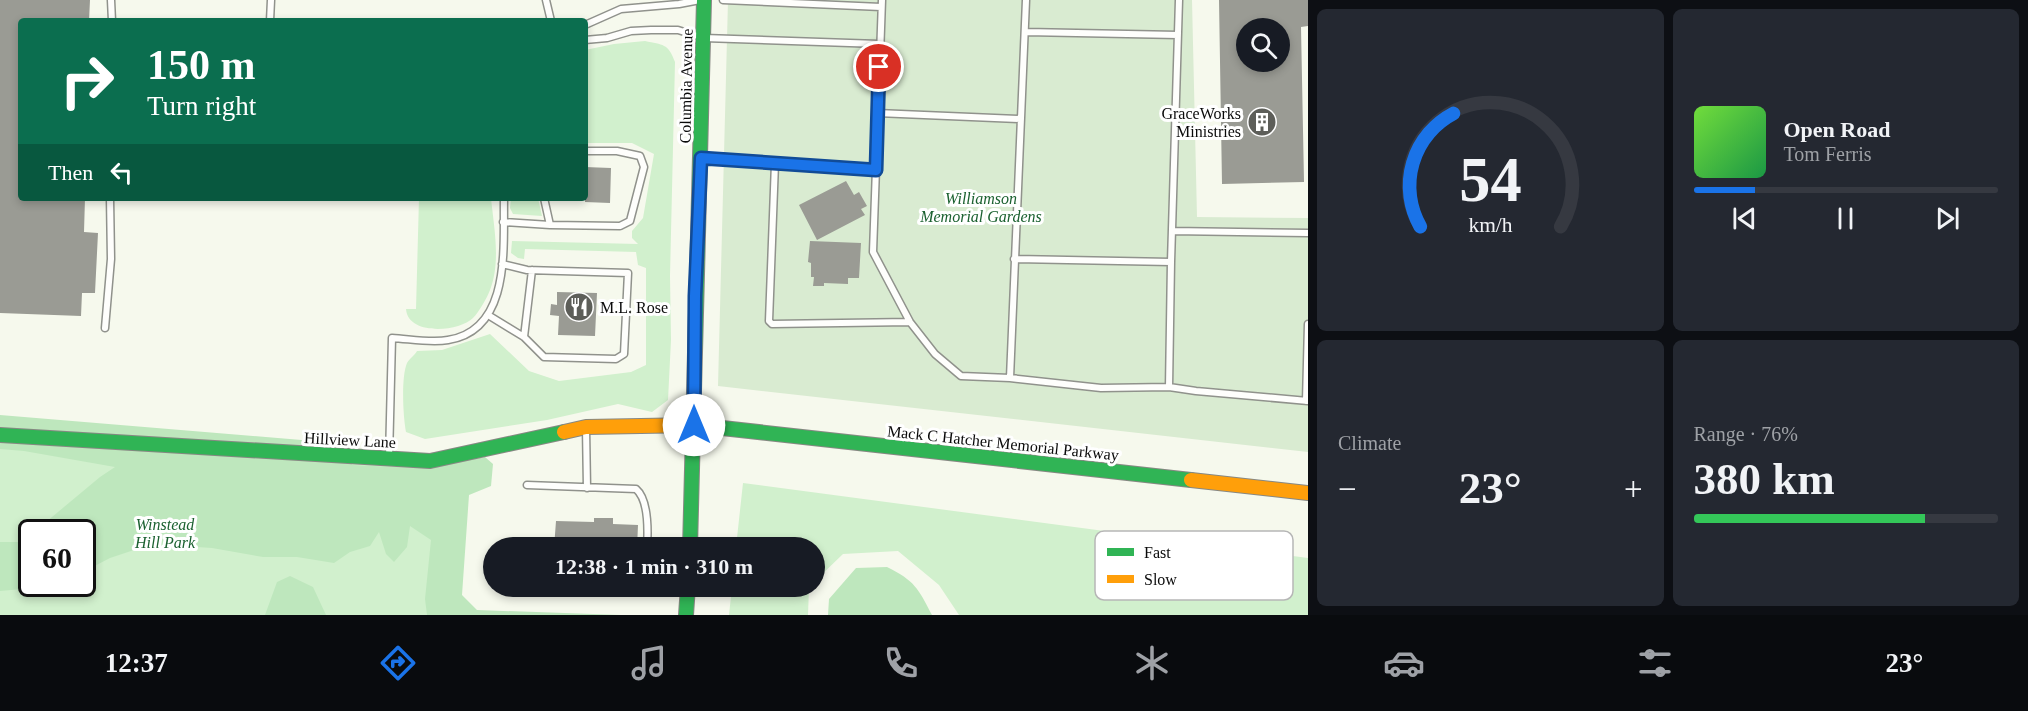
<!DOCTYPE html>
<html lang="en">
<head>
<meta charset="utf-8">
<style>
	body { margin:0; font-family:"Times New Roman",serif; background:#242831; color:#f1f3f6; height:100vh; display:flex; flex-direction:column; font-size:22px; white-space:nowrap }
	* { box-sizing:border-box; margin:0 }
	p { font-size:20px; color:#9ea1a6 }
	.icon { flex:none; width:33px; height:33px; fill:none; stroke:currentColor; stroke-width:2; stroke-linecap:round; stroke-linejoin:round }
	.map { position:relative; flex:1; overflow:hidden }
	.drawer { display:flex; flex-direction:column; gap:9px; padding:9px; background:#0d0f14; width:720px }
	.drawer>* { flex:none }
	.guide { position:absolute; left:18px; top:18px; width:570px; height:183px; border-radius:6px; box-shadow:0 3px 9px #0003; background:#0b6e4f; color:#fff; overflow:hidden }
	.buttons { position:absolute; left:1236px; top:18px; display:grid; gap:12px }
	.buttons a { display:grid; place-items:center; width:54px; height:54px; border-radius:50%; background:#171b24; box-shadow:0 3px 9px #0003; font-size:30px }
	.speed { position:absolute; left:18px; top:519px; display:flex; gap:12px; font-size:30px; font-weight:700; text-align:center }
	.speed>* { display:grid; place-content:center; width:78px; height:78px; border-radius:50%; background:#171b24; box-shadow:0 3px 9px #0003; line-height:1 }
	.speed .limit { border:3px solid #111; border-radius:9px; background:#fff; color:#111 }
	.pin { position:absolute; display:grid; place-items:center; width:51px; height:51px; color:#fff; margin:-26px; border:3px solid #fff; border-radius:50%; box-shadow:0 2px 6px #0007 }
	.me { position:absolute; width:66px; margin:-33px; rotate:0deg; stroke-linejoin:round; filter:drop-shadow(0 0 4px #0008) }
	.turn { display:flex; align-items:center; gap:21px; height:126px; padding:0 30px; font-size:27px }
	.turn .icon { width:78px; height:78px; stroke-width:2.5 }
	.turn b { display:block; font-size:42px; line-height:51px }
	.then { display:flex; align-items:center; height:57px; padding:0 30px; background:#0003; gap:12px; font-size:22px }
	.big { font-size:45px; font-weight:700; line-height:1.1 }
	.drawer .card { flex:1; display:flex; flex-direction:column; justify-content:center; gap:9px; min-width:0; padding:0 21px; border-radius:9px; background:#242831 }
	.drawer .dial { align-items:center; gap:0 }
	.dial svg { height:156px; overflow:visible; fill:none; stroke:#363941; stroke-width:7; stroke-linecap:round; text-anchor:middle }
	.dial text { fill:#f1f3f6; stroke:none }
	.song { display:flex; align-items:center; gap:18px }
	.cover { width:72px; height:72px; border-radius:9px; background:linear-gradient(135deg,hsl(100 70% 55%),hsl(140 70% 35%)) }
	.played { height:6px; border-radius:3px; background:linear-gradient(90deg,#1a73e8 20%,#363941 20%) }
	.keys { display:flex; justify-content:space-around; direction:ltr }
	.heat { display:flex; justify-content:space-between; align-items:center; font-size:33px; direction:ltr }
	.charge { height:9px; border-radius:4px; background:linear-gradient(90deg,#34c759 76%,#363941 0) }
	.drawer .tiles { flex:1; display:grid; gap:9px; grid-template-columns:repeat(2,1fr) }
	.trip { position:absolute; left:483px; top:537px; width:342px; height:60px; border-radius:30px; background:#171b24; box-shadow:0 3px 9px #0003; font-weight:700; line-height:60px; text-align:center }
	.tabs { display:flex; height:96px; justify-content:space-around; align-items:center; background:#090b0e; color:#9ea1a6 }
	.tabs .icon { width:42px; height:42px }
	.tabs .active { color:#1a73e8 }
	.tabs b { font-size:27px; color:#f1f3f6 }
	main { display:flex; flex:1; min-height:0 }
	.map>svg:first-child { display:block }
</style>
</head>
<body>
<main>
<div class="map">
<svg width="1308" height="615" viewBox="0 0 1308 615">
	<rect width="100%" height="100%" fill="#f6f9ed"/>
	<!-- green -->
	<path fill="#d1f0cd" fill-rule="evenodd" d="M 645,41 C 663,45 668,43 675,62 L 670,276 L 671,340 L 668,400 L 652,412 L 618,404 L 547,420 L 425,439 L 406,432 C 403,416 401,377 407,363 C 409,359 415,355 417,351 L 442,350 L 490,334 L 529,371 L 559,381 L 631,372 L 646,365 L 646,268 L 638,265 L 636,252 L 525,249 L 524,259 L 518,258 L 511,253 L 512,241 L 638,244 L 632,238 L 632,231 L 643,218 L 654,154 L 632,143 L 585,143 L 585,50 L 614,44 Z
		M 419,198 L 491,198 C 494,228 501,262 490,290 C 487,298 479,312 473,318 C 459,332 408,336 406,309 L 416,309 Z
		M 511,198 L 538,198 L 542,216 L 513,214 L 510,208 Z
		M 0,440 L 434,466 L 455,615 L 0,615 ZM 32,532 L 82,532 L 82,584 L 32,584 Z
		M 743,483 L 1308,558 L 1308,615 L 959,615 L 939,585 L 898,551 L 843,554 L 815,581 L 814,548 L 736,547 Z
		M 732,587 L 809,587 L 808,615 L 729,615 Z"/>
	<!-- forest -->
	<path fill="#bee7bd" d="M 0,415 L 349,444 L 352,465 L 418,468 L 485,457 L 493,464 L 491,486 L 469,495 L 462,595 L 477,610 L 621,615 L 427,615 L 425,599 L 431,540 L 410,526 L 407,547 L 394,562 L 386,554 L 379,532 L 370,546 L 350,552 L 334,563 L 297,557 L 263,557 L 212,548 L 152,544 L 110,558 L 83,572 L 82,532 L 34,532 L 100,477 L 115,467 L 24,451 L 0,449 Z
		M 31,535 L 32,584 L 51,584 L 34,588 L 0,591 L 0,542 L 22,542 Z
		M 887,567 C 915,581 918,588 932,615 L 828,615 L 829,599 L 856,568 Z
		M 290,576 L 313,587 L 326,615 L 265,615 L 277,582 Z"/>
	<!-- cemetery -->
	<path fill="#d9ebd1" d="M 728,0 L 1192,0 L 1197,217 L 1308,218 L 1308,452 L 718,386 Z"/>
	<!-- building -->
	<path fill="#9a9b94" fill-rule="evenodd" d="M 0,0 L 90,0 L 89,21 L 21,21 L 21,198 L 85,198 L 84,232 L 98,233 L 95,293 L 82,293 L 81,316 L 0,313 Z
		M 1219,0 L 1308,0 L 1308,26 L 1301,27 L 1304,182 L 1222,184 ZM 1246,28 L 1280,28 L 1280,62 L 1246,62 Z
		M 585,167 L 611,168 L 610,203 L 585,202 Z
		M 846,181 L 854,195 L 859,192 L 867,206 L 861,209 L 865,215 L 817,240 L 799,205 Z
		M 810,241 L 861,243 L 859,278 L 848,278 L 848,284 L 824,283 L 824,286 L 813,286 L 814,277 L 811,277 L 811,263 L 808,262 Z
		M 557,292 L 597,293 L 595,336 L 558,335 L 559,316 L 550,315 L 551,304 L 557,305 Z
		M 594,518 L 613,518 L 613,524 L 638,525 L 637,548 L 554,548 L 556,521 L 594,522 Z"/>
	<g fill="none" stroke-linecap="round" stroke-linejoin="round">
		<!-- lane casing -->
		<g stroke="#90928c" stroke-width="9">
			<path id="lane" d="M 111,0 L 112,21
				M 546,0 L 551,21
				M 723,0 L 881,7
				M 882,0 L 873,252 L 910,322 L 935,354 L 961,376 L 1010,378 L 1101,388 L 1169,387 L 1196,391 L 1308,401
				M 270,21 L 271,0
				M 585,25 L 621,9 L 679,4 L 700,0
				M 1026,32 L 1178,35
				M 585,40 L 607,38 L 631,31 L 651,30 L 678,30 L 704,38 L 879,44
				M 877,113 L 1020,119
				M 701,158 L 875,170
				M 775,163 L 769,321 L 772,324 L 910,322
				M 544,198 L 550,225
				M 503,222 L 550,225 L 620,226 L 630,221 L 644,167 L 640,156 L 617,151 L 585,151
				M 1172,231 L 1308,233
				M 1014,259 L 1171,262
				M 488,315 L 524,337 L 544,357 L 616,359 L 624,354 L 628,273 L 527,270 L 502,264
				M 105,328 L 111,259 L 110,198
				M 524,337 L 532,270
				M 1010,378 L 1026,0
				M 1169,387 L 1171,262 L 1179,0
				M 1306,401 L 1308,324
				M 586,428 L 587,488
				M 389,458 L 392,338 C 410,339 431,343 448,340 C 512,330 503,246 504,198
				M 527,485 L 636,489 C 649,500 648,532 647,548
				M 643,592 L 644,586"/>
		</g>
		<!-- fast casing -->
		<g stroke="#878883" stroke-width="16">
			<path id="fast" d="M 695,425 L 1191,480
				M 0,435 L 430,461 L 564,432
				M 690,548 L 704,0
				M 686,615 L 688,586"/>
		</g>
		<!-- slow casing -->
		<g stroke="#878883" stroke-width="16">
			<path id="slow" d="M 564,432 L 586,427 L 695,425
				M 1191,480 L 1308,493"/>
		</g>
		<!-- lane -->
		<use href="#lane" stroke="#fefefc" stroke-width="6"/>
		<!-- fast -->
		<use href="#fast" stroke="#30b455" stroke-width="14"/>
		<!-- slow -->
		<use href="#slow" stroke="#ff9f0a" stroke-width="14"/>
	</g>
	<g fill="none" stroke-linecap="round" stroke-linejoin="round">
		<!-- route casing -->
		<g stroke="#114b97" stroke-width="15">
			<path id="route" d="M 694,425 L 695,296 L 701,158 L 876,170 L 879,67"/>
		</g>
		<!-- route -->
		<use href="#route" stroke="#1a73e8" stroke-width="10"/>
	</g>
	<!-- icons -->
	<defs>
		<g id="building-disc" transform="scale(1.5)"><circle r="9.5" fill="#5d5e59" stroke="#fff"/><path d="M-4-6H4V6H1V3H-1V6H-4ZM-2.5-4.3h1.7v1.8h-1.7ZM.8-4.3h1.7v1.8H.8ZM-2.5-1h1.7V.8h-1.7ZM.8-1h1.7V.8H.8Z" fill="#fff"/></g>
		<g id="restaurant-disc" transform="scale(1.5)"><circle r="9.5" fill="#5d5e59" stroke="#fff"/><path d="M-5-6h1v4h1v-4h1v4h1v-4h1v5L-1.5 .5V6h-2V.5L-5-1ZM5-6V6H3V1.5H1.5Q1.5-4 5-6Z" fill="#fff"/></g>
	</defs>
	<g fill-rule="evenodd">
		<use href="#building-disc" x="1262" y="122"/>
		<use href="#restaurant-disc" x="579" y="307"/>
	</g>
	<g text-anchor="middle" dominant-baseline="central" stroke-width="6" stroke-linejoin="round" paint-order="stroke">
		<!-- street labels -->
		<g font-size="16" fill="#0a0a0a" stroke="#fff">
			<text transform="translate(686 86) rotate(-89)">Columbia Avenue</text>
			<text transform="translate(350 440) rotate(3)">Hillview Lane</text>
			<text transform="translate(1003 443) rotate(6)">Mack C Hatcher Memorial Parkway</text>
		</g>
		<!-- poi labels -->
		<g font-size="16" fill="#0a0a0a" stroke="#fff" text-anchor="end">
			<text x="1241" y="113">GraceWorks<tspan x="1241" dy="18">Ministries</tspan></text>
			<text x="600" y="307" text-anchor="start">M.L. Rose</text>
		</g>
		<!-- park labels -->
		<g font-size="16" font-style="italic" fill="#1b6130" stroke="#fff">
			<text x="981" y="198">Williamson<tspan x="981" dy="18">Memorial Gardens</tspan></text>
			<text x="165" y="524">Winstead<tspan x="165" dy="18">Hill Park</tspan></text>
		</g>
	</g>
	<!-- legend -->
	<rect x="1095" y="531" width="198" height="69" rx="9" fill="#fff" stroke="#b6b6b6" stroke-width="1.5"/>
	<rect x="1107" y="548" width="27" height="8" fill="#30b455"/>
	<rect x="1107" y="575" width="27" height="8" fill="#ff9f0a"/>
	<g font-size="16" fill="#0a0a0a">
		<text x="1144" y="558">Fast</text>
		<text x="1144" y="585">Slow</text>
	</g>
</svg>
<div class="buttons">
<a><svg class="icon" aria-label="search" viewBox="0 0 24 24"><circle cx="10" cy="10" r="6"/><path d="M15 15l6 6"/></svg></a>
</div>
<div class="speed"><div class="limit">60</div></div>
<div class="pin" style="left:879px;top:67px;background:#d93025"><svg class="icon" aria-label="arrive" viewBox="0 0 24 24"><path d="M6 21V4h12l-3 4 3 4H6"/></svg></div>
<svg class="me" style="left:694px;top:425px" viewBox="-20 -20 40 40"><circle r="19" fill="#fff"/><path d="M0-13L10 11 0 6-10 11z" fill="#1a73e8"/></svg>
<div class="trip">12:38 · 1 min · 310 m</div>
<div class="guide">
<div class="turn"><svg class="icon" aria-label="right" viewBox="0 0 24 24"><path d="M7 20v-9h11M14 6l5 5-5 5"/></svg><div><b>150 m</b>Turn right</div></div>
<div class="then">Then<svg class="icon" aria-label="left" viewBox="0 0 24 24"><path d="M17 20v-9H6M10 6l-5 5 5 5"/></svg></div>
</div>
</div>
<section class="drawer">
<div class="tiles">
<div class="card dial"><svg viewBox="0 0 100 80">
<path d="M14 69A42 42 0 1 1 86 69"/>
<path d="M14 69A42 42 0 0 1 31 11" stroke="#1a73e8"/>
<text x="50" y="56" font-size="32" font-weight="700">54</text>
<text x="50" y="72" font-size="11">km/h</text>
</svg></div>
<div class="card">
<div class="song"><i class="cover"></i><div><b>Open Road</b><p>Tom Ferris</p></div></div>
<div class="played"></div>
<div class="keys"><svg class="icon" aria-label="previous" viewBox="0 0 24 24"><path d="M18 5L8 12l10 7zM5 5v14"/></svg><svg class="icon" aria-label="pause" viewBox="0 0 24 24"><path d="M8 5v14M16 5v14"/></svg><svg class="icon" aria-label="next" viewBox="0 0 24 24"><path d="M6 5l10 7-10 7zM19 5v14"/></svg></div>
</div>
<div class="card"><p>Climate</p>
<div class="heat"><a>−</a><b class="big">23°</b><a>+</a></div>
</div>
<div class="card"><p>Range · 76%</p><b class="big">380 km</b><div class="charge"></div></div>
</div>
</section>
</main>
<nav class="tabs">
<b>12:37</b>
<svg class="icon active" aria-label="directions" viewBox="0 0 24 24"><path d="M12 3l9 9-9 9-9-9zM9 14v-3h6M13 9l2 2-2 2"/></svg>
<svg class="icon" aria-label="music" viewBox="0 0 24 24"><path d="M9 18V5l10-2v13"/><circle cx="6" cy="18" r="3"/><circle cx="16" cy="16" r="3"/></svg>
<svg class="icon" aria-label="phone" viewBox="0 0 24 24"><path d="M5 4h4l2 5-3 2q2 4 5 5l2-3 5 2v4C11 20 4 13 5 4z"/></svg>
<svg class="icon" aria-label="climate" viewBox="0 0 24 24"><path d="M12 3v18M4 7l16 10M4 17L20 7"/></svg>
<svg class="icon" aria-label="car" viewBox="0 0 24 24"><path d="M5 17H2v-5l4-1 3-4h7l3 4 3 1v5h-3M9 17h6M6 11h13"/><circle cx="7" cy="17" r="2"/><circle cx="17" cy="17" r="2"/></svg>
<svg class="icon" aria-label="filters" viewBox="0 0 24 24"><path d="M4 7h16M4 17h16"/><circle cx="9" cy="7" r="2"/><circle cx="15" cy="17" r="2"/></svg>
<b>23°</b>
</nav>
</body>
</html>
